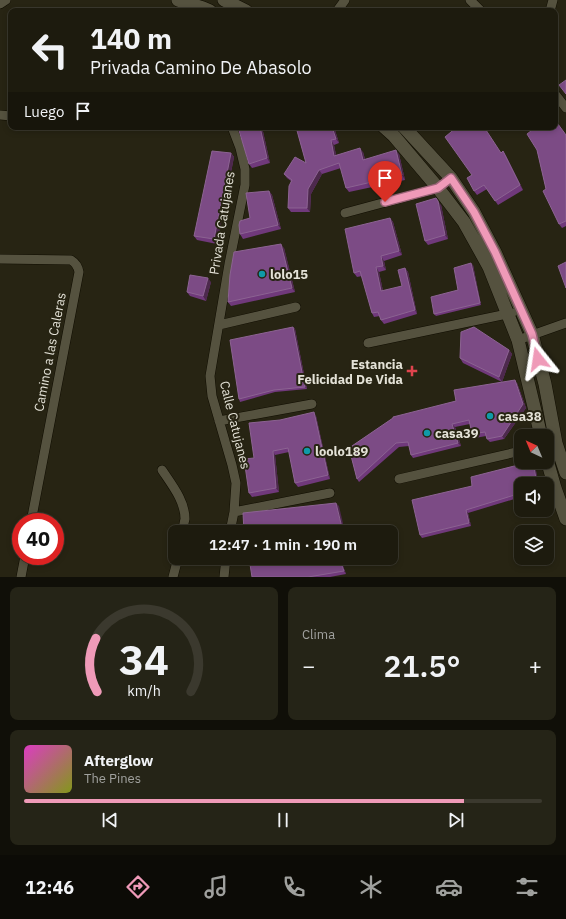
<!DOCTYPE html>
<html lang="es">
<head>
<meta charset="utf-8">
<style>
	body { margin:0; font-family:"IBM Plex Sans",sans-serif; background:#252417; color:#f1f3f6; height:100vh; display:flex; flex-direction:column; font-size:15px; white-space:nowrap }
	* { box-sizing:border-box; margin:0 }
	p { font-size:13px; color:#a0a19e }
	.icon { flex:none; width:22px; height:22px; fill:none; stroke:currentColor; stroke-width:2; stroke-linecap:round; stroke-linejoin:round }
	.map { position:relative; height:577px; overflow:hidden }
	.panel { display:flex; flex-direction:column; gap:10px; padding:10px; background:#100f08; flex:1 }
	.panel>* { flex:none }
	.banner { position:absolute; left:8px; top:8px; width:550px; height:122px; border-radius:8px; box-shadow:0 2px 6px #0003,0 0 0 1px #3b392e; background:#1d1b0e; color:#f1f3f6; overflow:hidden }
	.needle { width:26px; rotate:316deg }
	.controls { position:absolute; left:514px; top:429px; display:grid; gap:8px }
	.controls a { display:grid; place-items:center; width:40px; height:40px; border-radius:8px; background:#1d1b0e; box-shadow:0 2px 6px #0003,0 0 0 1px #3b392e; font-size:20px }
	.speed { position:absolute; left:12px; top:513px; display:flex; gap:8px; font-size:20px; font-weight:700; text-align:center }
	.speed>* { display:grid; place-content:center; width:52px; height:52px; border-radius:50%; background:#1d1b0e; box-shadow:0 2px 6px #0003,0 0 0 1px #3b392e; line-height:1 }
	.speed .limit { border:6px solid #d22; background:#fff; color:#111 }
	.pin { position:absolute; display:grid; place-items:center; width:34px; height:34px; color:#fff; margin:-41px -17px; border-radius:50% 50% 50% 0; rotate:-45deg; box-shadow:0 0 4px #0007 }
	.pin .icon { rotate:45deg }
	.me { position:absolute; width:44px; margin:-22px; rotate:345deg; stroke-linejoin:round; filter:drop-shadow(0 0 3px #0008) }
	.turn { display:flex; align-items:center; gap:14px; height:84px; padding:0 16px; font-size:18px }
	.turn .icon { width:52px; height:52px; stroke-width:2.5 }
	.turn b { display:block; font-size:28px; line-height:34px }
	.then { display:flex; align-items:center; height:38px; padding:0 16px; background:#0003; gap:8px; font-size:15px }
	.big { font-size:30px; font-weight:600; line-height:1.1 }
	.panel .tile { flex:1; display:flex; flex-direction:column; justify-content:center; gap:6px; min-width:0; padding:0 14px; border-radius:8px; background:#252417 }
	.panel .dial { align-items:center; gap:0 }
	.dial svg { height:104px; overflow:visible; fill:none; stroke:#3b392e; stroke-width:7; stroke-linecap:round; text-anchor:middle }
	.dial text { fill:#f1f3f6; stroke:none }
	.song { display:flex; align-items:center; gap:12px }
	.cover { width:48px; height:48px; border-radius:6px; background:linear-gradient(135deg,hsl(310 70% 55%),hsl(70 70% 35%)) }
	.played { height:4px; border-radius:2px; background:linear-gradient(90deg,#ef9ab8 85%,#3b392e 85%) }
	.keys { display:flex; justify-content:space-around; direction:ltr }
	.heat { display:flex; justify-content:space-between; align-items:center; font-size:22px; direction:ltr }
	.panel .tiles { flex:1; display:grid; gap:10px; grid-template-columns:1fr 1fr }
	.tile:last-child { grid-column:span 2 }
	.trip { position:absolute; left:168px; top:525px; width:230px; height:40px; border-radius:8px; background:#1d1b0e; box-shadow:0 2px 6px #0003,0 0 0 1px #3b392e; font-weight:600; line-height:40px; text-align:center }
	.dock { display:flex; height:64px; justify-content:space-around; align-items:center; background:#0c0b06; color:#a0a19e }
	.dock .icon { width:28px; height:28px }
	.dock .current { color:#ef9ab8 }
	.dock b { font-size:18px; color:#f1f3f6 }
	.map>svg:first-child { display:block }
</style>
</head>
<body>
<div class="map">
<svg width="566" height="577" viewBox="0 0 566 577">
	<rect width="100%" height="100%" fill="#272413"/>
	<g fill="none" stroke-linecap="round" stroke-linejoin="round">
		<!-- street casing -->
		<g stroke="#100d01" stroke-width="10">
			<path id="street" d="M 470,0 L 481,11
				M 0,4 L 6,0
				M 337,11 L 345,0
				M 550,11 L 553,0
				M 555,94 L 566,108
				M 0,115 L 11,116
				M 345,213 L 438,188 L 451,178
				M 0,259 L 71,260 C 76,263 78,266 79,272 L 31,522
				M 219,325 L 296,307
				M 518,340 L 566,323
				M 368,343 L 512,313
				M 219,421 L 312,404
				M 162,470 C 172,485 185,501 185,519 C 184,523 183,528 183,532
				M 399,479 L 521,451
				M 234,512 L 330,493
				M 230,532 L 234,512 L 236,483 L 232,465 L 212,396 L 210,376 L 229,264 L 245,185 L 245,169 L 240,148 L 232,127
				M 21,577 L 25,556
				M 173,577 L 178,558
				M 224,577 L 226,558"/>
		</g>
		<!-- secondary casing -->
		<g stroke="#100d01" stroke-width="14">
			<path id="secondary" d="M 178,0 L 203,8 L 210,11
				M 224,0 L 246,11
				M 384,127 L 394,136 L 438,188 L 464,222 L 489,267 L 518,340 L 541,436
				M 404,127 L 451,178 L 474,212 L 495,252 L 532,334 L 545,384 L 556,443 L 566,473
				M 547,460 L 555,488 L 566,519"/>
		</g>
		<!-- street -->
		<use href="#street" stroke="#55523f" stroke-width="9"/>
		<!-- secondary -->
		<use href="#secondary" stroke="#55523f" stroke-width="13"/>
	</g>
	<!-- wall -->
	<path fill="#70397b" d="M 238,127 L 262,127 L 270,163 L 252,168 L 249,164 Z
		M 296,127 L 334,127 L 339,143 L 334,145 L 336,155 L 363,152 L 365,159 L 399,154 L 405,180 L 349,192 L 346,188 L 341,168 L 322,174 L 311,194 L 310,212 L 291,212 L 288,208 L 291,181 L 287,178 L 284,174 L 306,163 Z
		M 566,135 L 566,226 L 562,228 L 559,224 L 546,189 L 537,150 Z
		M 503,151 L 506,156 L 523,190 L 498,205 L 487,189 L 477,195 L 474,191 L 502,153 Z
		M 231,153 L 234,157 L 217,244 L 197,240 L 194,236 Z
		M 269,191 L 272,195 L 281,229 L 243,239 L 240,234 L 250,218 Z
		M 441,205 L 448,239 L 428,245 L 425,241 Z
		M 390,218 L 393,222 L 402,255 L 384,261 L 386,270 L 379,272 L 383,291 L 402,286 L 405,268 L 408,272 L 417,314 L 384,324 L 381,320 L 380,316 L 374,317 L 372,313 L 362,276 L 357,277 L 354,273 Z
		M 284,248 L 295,292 L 231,306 L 228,302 Z
		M 473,265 L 481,305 L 436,316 L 434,314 L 458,290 Z
		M 211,282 L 206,301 L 190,296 L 187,292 Z
		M 293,327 L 295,329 L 307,389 L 275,392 L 240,402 L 239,399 Z
		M 509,350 L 512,354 L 502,382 L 463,363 L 460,358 Z
		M 517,383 L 526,408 L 504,439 L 490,442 L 487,439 L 486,436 L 475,438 L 472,434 L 470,424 L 455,427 L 461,446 L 413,458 L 411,455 L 409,446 L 399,447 L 359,482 L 357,479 L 349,448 L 456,401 Z
		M 316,416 L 330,479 L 298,487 L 295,483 L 289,452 L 275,455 L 279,492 L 252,497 L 249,493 L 254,458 Z
		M 530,462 L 533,462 L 535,464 L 538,484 L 521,484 L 521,497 L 468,513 L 471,526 L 422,538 L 420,535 L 472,486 Z
		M 340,558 L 346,574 L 330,577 L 252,577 Z"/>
	<!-- shaded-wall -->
	<path fill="#4d294d" d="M 260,127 L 262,127 L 270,163 L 267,158 Z
		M 332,127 L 334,127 L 339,143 L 336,139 Z
		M 331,140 L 334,145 L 337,160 L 334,156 Z
		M 360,148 L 363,152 L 366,164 L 363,160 Z
		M 396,150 L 399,154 L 405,180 L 402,175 Z
		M 503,151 L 506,156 L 523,190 L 520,185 Z
		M 231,153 L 234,157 L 217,244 L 214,239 Z
		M 319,170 L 322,174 L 311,194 L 310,212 L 307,208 L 308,189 Z
		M 269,191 L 272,195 L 281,229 L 278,225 Z
		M 438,201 L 441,205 L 448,239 L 445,235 Z
		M 390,218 L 393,222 L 402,255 L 399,251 Z
		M 281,244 L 284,248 L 295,292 L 292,288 Z
		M 381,256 L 384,261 L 386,270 L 383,266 Z
		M 471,263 L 473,265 L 481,305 L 480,303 Z
		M 376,267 L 379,272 L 384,296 L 381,291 Z
		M 405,268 L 408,272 L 417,314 L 415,310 Z
		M 208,278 L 211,282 L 206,301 L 203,296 Z
		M 293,327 L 295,329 L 307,389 L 305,387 Z
		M 509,350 L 512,354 L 502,382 L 499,377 Z
		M 515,380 L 517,383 L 526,408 L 504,439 L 502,436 Z
		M 314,412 L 316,416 L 330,479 L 328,475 Z
		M 452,424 L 455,427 L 461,446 L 458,443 Z
		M 273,451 L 275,455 L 279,492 L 276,488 Z
		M 533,462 L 535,464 L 538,484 L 537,484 Z
		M 336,503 L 339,506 L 345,532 L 343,532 Z
		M 466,510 L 468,513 L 471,526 L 469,523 Z
		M 339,558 L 340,558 L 346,574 L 344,571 Z"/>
	<!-- building -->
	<path fill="#7c4b85" stroke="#8c6392" d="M 566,80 L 566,94 L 559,85 Z
		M 555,120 L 566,135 L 566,221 L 559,224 L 543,191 L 546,189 L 537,150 L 527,134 L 536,127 L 555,127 Z
		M 238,127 L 260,127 L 267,158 L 249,164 Z
		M 296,127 L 332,127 L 336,139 L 331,140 L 334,156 L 360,148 L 363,160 L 396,150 L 402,175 L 346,188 L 339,163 L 319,170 L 308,189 L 307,208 L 288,208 L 289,186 L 292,180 L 284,174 L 295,157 L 306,163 Z
		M 457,127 L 484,127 L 501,153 L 503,151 L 520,185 L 495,201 L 484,185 L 474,191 L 467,178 L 472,175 L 445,137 Z
		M 212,151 L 231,153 L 214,239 L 194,236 Z
		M 269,191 L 278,225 L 240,234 L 239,225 L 240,221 L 250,218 L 246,193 Z
		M 436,198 L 438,201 L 445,235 L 425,241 L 416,204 Z
		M 390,218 L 399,251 L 381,256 L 383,266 L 376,267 L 381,291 L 402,286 L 398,270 L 405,268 L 415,310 L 381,320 L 378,312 L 372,313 L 360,271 L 354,273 L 345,229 Z
		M 281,244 L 292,288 L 228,302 L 230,275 L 234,252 Z
		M 566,262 L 566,288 L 558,266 Z
		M 471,263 L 480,303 L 434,314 L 431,297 L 458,290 L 454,268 Z
		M 190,275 L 208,278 L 203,296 L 187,292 Z
		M 293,327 L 305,387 L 274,390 L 239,399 L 230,340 Z
		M 474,327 L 509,350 L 499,377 L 460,358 L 461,332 Z
		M 515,380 L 523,404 L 502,436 L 487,439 L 485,432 L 472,434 L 469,420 L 452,424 L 458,443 L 411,455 L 408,442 L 396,443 L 357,479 L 349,448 L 393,418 L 393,417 L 456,401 L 454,390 Z
		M 314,412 L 328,475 L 295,483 L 288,448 L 273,451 L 276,488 L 249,493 L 244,459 L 254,458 L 249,423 L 280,420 Z
		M 530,462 L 533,462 L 537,484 L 521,484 L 521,493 L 466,510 L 469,523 L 420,535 L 412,500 L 472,486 L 471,477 Z
		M 336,503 L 343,532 L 244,532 L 243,513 Z
		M 249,558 L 339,558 L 344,571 L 308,577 L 252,577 Z"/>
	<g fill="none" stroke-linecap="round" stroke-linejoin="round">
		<!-- route casing -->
		<g stroke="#9b6478" stroke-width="10">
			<path id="route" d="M 385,202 L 438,188 L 451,178 L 474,212 L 495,252 L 532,334 L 538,359"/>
		</g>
		<!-- route -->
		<use href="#route" stroke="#ef9ab8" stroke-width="7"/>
	</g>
	<!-- markers -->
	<g fill="#0f9aa8" stroke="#272413" stroke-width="1.5">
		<circle cx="262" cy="274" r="4"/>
		<circle cx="490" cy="416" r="4"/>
		<circle cx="427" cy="433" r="4"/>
		<circle cx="307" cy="451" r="4"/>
	</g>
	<path fill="#e0444e" stroke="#272413" stroke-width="1.5" d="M410 365h4v4h4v4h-4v4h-4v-4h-4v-4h4z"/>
	<g text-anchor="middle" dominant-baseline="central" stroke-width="4" stroke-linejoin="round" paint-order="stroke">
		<!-- street labels -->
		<g font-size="13" fill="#e4e2d7" stroke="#272413">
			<text transform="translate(222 223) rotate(-81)">Privada Catujanes</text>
			<text transform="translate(50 352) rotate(-79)">Camino a las Caleras</text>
			<text transform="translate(235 425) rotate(76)">Calle Catujanes</text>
		</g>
		<!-- poi labels -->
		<g font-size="13" font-weight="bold" fill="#e4e2d7" stroke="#272413" text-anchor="start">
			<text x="270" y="274">lolo15</text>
			<text x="403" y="364" text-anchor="end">Estancia<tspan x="403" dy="15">Felicidad De Vida</tspan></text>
			<text x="498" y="416">casa38</text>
			<text x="435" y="433">casa39</text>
			<text x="315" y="451">loolo189</text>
		</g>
	</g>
</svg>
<div class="controls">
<a><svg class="needle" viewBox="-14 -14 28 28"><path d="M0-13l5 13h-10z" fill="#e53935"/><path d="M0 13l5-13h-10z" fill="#a0a19e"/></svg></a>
<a><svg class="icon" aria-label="sound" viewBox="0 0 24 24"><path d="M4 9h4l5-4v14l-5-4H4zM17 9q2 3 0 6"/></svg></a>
<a><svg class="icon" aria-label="layers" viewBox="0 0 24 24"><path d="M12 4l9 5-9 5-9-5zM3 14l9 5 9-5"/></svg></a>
</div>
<div class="speed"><div class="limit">40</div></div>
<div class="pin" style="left:385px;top:202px;background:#d93025"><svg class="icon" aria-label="arrive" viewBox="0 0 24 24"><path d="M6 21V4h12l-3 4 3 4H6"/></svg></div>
<svg class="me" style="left:538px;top:359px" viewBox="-20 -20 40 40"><path d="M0-17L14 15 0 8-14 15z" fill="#ef9ab8" stroke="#fff" stroke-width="4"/></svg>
<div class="trip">12:47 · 1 min · 190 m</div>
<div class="banner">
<div class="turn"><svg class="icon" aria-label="left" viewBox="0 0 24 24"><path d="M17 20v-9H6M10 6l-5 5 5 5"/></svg><div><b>140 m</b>Privada Camino De Abasolo</div></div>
<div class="then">Luego<svg class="icon" aria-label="arrive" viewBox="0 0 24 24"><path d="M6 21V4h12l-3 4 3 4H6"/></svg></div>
</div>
</div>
<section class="panel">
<div class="tiles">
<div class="tile dial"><svg viewBox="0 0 100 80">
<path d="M14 69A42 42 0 1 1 86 69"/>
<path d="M14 69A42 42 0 0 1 13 28" stroke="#ef9ab8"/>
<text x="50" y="56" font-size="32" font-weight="700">34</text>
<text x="50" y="72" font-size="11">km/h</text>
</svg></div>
<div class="tile"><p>Clima</p>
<div class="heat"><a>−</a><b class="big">21.5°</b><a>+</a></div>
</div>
<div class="tile">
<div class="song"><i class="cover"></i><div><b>Afterglow</b><p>The Pines</p></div></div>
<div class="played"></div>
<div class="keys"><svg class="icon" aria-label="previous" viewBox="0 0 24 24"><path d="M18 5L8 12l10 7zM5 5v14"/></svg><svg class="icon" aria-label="pause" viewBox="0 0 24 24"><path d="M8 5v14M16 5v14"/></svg><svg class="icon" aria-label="next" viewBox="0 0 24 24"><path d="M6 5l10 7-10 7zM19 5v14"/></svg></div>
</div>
</div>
</section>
<nav class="dock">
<b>12:46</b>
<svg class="icon current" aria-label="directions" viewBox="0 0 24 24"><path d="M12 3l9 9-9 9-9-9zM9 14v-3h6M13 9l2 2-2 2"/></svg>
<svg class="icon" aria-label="music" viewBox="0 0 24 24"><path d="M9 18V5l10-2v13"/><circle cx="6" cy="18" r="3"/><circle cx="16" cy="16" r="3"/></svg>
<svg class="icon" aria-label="phone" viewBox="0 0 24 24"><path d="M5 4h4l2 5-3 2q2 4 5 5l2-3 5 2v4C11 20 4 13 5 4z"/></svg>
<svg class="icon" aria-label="climate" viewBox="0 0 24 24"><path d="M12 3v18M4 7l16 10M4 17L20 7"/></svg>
<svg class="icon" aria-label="car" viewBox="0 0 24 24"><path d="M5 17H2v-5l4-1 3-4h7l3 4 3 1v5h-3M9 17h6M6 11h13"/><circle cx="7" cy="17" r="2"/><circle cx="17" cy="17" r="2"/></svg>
<svg class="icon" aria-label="filters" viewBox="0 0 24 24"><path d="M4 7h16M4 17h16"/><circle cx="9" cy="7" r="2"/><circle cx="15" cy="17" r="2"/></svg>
</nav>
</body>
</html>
